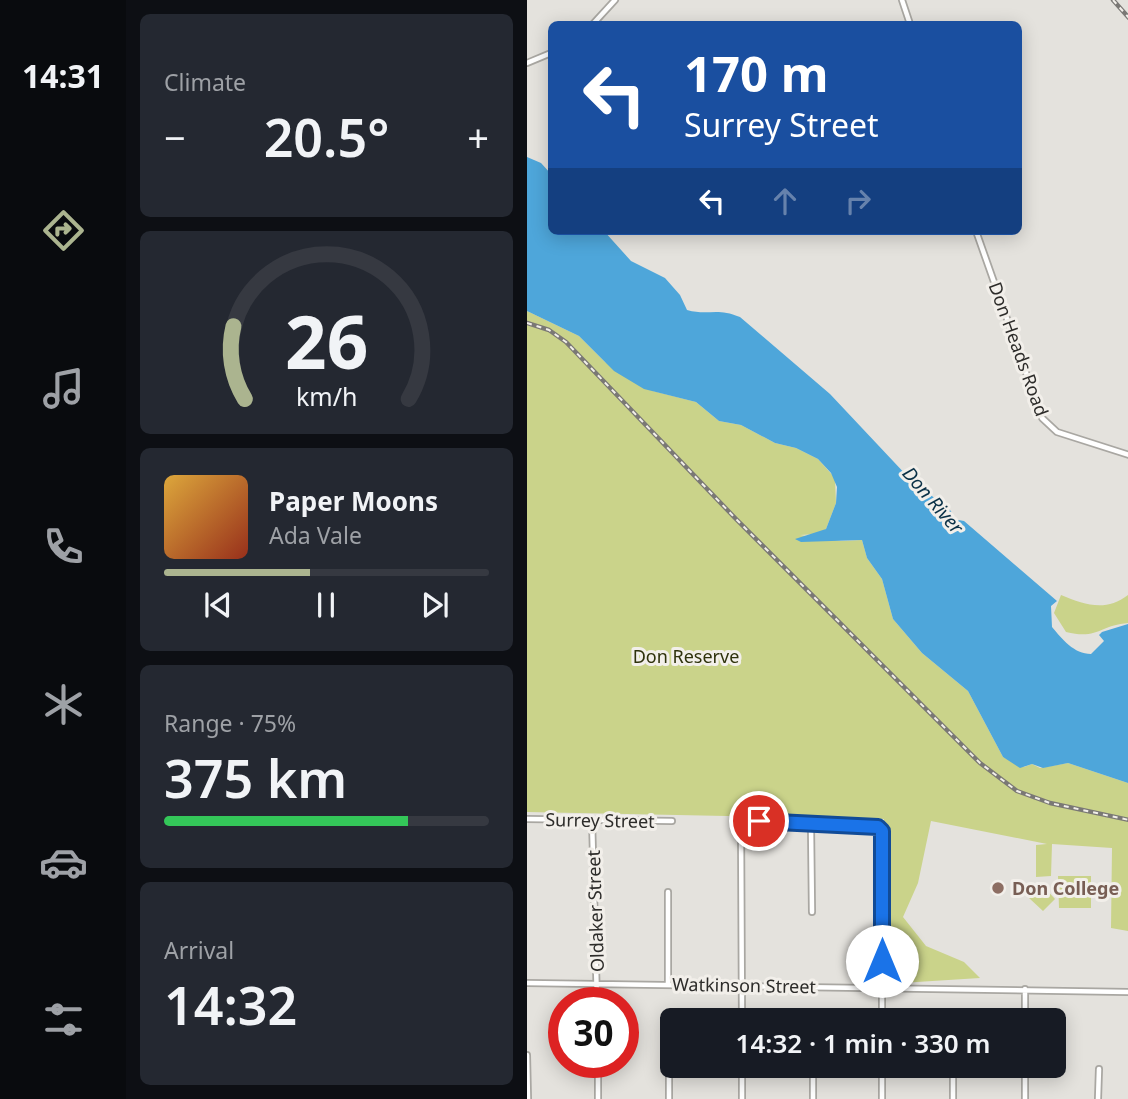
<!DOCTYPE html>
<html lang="en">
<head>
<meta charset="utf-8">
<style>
	body { margin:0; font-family:"Noto Sans",sans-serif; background:#242831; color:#f1f3f6; height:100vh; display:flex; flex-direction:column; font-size:26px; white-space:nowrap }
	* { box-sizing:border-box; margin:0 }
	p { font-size:23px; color:#9ea1a6 }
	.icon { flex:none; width:38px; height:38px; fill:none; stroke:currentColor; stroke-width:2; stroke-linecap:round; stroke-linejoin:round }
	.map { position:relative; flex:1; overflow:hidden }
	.drawer { display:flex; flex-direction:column; gap:14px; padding:14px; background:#0d0f14; width:401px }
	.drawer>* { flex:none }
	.hud { position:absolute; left:21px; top:21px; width:474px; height:214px; border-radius:10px; box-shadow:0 4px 18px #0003; background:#1a4fa0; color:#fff; overflow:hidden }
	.speed { position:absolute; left:21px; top:987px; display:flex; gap:14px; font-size:35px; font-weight:700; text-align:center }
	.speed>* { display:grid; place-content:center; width:91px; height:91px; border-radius:50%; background:#171b24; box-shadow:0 4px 18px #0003; line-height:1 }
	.speed .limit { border:10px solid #d22; background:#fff; color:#111 }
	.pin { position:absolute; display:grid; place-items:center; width:60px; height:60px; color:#fff; margin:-30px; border:4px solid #fff; border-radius:50%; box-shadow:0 2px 7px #0007 }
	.me { position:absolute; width:77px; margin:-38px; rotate:0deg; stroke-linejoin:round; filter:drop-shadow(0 0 5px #0008) }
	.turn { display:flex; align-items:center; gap:24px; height:147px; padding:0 21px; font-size:32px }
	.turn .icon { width:91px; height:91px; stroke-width:2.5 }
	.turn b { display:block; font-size:49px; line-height:60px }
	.lanes { display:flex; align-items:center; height:66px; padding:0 21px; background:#0003; justify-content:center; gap:35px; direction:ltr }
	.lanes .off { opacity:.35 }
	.big { font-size:52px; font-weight:600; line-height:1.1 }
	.drawer .widget { flex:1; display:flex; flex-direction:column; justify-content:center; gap:10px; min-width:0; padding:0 24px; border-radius:10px; background:#242831 }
	.drawer .dial { align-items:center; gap:0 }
	.dial svg { height:182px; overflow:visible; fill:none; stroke:#363941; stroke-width:7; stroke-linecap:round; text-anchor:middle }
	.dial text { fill:#f1f3f6; stroke:none }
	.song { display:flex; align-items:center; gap:21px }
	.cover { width:84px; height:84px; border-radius:10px; background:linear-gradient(135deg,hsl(40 70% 55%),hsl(10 70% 35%)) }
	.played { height:7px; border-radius:4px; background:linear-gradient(90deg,#abb48f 45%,#363941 45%) }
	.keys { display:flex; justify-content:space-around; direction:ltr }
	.heat { display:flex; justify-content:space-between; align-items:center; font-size:38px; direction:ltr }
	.charge { height:10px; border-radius:5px; background:linear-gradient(90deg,#34c759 75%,#363941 0) }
	.trip { position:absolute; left:133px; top:1008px; width:406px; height:70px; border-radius:10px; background:#171b24; box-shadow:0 4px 18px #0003; font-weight:600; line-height:70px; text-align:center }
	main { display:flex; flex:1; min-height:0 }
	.tabs { display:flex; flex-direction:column; width:126px; justify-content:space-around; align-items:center; background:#090b0e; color:#9ea1a6 }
	.tabs .icon { width:49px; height:49px }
	.tabs .active { color:#abb48f }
	.tabs b { font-size:32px; color:#f1f3f6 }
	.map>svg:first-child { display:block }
</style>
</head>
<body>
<main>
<nav class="tabs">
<b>14:31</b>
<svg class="icon active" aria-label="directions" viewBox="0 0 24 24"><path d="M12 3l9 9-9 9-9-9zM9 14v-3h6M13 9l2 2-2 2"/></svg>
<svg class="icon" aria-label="music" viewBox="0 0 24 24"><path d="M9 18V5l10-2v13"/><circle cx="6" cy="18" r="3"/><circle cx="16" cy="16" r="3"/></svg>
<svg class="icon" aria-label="phone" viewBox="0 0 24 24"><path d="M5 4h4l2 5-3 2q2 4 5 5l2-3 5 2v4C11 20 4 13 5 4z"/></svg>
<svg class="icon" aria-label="climate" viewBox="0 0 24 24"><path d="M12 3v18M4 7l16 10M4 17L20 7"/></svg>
<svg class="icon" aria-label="car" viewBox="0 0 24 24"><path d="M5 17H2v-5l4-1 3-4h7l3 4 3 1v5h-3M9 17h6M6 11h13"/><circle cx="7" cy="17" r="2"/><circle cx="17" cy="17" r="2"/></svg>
<svg class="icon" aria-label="filters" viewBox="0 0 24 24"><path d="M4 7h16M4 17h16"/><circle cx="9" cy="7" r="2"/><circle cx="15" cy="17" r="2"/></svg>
</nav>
<section class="drawer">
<div class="widget"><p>Climate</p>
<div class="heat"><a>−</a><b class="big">20.5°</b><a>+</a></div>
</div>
<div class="widget dial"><svg viewBox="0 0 100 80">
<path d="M14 69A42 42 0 1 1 86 69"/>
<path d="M14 69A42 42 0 0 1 9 37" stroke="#abb48f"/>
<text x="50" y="56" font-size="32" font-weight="700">26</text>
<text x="50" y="72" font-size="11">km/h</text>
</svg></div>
<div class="widget">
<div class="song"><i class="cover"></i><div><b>Paper Moons</b><p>Ada Vale</p></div></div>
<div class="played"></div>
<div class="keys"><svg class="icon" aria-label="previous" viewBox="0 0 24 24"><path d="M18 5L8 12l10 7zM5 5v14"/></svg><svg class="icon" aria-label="pause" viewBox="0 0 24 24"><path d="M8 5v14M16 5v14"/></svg><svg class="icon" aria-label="next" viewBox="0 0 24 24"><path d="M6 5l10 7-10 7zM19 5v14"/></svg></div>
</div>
<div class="widget"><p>Range · 75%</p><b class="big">375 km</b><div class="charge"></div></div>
<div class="widget"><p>Arrival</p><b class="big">14:32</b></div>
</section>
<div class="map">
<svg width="602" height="1099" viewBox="0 0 602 1099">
	<rect width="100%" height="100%" fill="#e4e2dd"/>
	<!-- green -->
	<path fill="#cad38a" d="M 0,311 L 52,336 L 78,362 L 126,391 L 169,402 L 192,421 L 214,425 L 248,443 L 269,448 L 291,459 L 308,478 L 309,503 L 299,529 L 291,534 L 273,535 L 314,541 L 335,540 L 340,558 L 355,579 L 366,619 L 395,653 L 441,691 L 476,757 L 497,767 L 505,764 L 513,768 L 541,763 L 601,783 L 601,931 L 584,928 L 585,848 L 525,844 L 524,876 L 509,877 L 509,845 L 520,844 L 404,821 L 391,883 L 376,917 L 399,946 L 437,962 L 453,978 L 358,984 L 357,819 L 0,812 Z
		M 534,595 C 558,605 579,612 601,595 L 601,623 C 573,625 571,640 539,632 L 527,613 Z
		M 531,876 L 564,876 L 564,908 L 532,908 Z
		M 515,885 L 528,899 L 516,911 L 502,898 Z"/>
	<!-- water -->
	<path fill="#4ea6da" d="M 0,157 L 14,163 L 24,174 L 24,231 L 77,231 L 104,261 L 138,278 L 153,295 L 160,310 C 182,316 189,307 213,317 L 303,394 L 382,478 L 424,511 L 426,519 L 437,521 L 530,601 L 524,606 L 525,627 C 535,639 547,654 564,654 L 577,641 L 572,635 L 575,632 L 601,624 L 601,783 L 541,763 L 516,768 L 505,764 L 493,768 L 476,757 L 441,691 L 395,653 L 366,619 L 355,579 L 340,558 L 335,540 L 274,542 L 268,539 L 299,529 L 309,503 L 310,487 L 304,473 L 291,459 L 269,448 L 248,443 L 214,425 L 192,421 L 169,402 L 117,389 L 87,371 L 52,336 L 0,311 Z"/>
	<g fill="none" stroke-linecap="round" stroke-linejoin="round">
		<!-- street casing -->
		<g stroke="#a9a7a2" stroke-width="8">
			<path id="street" d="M 375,0 L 383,24
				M 66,24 L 88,0
				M 0,63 L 24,53
				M 449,231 L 515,418 L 530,432 L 602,455
				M 0,819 L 145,821
				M 65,819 L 70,1003
				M 284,826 L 285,912
				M 141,892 L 141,984
				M 0,983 L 602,992
				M 498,989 L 498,1020
				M 215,1020 L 214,821 C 260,820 305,826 351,827 L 355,831 L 355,1020
				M 0,1055 L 1,1099
				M 71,1062 L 71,1099
				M 142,1063 L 142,1099
				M 215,1066 L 215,1099
				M 286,1066 L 286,1099
				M 355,1066 L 355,1099
				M 426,1066 L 426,1099
				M 498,1066 L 498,1099
				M 571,1099 L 572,1069"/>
		</g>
		<!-- street -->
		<use href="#street" stroke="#fff" stroke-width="4.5"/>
		<!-- rail casing -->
		<g stroke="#7a7875" stroke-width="4.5">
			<path id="rail" d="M 586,0 L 602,18
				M 0,323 L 22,330 L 39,342 L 209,519 L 453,763 L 490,791 L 523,803 L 602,820"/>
		</g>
		<!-- rail -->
		<use href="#rail" stroke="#f2efea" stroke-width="2" stroke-dasharray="5" stroke-linecap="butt"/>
	</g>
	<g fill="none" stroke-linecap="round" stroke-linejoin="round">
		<!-- route casing -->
		<g stroke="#114b97" stroke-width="18">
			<path id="route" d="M 232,821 L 351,827 L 355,831 L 355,961"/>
		</g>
		<!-- route -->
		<use href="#route" stroke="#1a73e8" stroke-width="12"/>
	</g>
	<!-- markers -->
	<circle fill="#8d6e63" stroke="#f2efea" stroke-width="2.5" cx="471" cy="888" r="7"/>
	<g text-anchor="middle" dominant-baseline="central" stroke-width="6" stroke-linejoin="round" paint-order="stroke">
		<!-- street labels -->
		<g font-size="18" fill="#2d2c2a" stroke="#f2efea">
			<text transform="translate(492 349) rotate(70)">Don Heads Road</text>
			<text transform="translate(73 820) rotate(1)">Surrey Street</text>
			<text transform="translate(68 911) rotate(-92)">Oldaker Street</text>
			<text transform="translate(217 985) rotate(1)">Watkinson Street</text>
		</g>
		<!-- park labels -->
		<g font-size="18" fill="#2e320c" stroke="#f2efea">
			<text x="159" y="656">Don Reserve</text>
		</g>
		<!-- education labels -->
		<g font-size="18" font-weight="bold" fill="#785e54" stroke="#f2efea" text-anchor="start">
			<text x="485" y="888">Don College</text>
		</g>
		<!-- water labels -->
		<g font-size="19" font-style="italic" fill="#0a3147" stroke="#f2efea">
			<text transform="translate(406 500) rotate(49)">Don River</text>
		</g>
	</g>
</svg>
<div class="speed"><div class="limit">30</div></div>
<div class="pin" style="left:232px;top:821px;background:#d93025"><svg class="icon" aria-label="arrive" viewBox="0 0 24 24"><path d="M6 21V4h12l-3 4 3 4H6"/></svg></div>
<svg class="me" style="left:355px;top:961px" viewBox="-20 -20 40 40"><circle r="19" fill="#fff"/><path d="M0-13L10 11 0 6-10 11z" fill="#1a73e8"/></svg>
<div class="trip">14:32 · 1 min · 330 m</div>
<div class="hud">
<div class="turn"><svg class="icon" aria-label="left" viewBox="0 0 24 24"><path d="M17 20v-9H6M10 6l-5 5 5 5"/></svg><div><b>170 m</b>Surrey Street</div></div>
<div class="lanes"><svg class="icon" aria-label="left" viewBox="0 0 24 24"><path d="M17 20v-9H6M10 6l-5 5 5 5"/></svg><svg class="icon off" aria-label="ahead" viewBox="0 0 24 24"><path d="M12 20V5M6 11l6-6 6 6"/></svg><svg class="icon off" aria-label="right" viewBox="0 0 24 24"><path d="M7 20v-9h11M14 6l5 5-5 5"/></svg></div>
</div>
</div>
</main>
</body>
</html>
